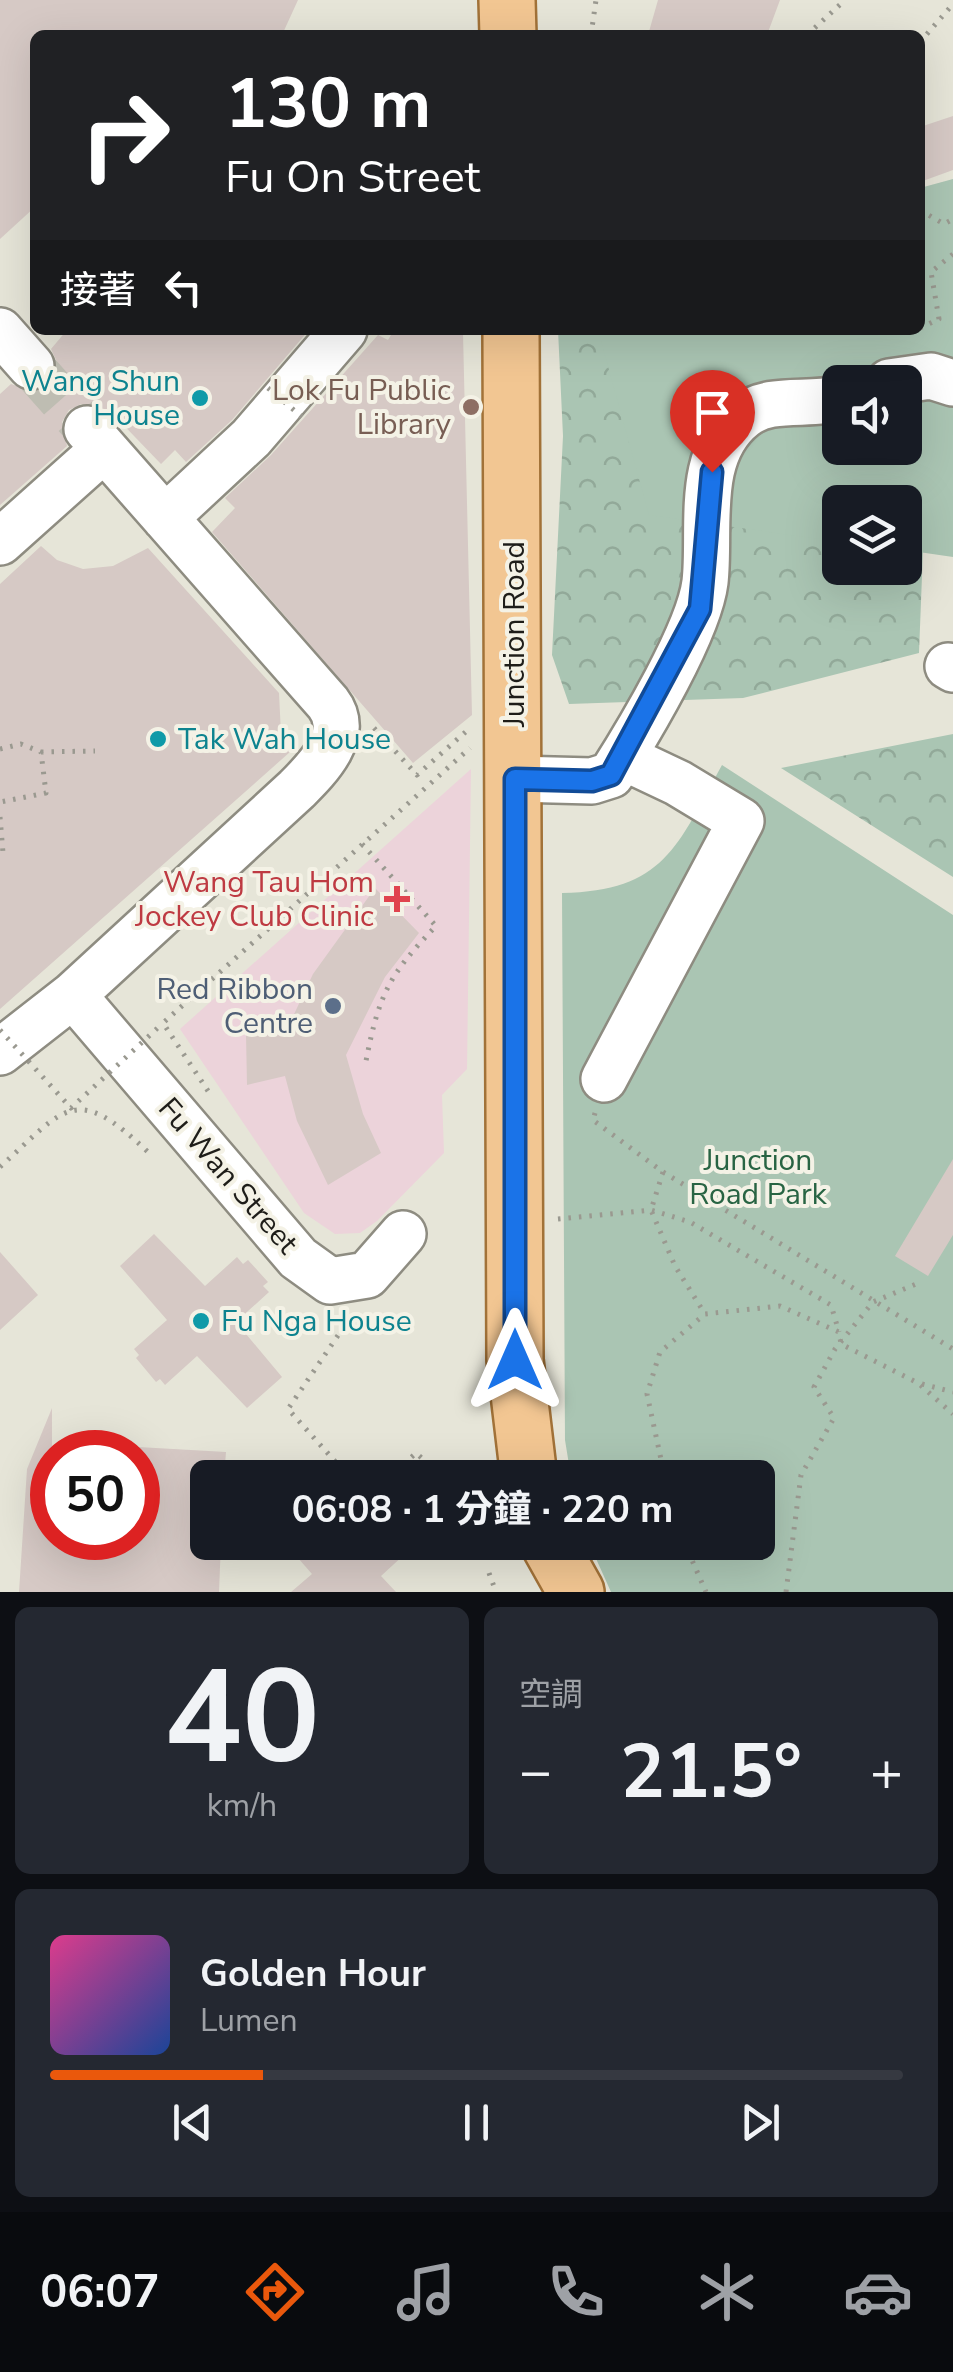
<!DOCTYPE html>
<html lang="zh-TW">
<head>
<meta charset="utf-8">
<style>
	body { margin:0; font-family:"Nunito Sans","Noto Sans TC",sans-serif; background:#242831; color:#f1f3f6; height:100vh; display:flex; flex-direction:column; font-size:38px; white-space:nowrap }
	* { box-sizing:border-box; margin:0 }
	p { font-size:32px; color:#9ea1a6 }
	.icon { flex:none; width:55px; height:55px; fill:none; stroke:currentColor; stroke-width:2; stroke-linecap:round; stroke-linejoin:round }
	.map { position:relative; height:1592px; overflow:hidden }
	.sheet { display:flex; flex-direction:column; gap:15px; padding:15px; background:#0d0f14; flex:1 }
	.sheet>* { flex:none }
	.guide { position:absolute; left:30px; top:30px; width:895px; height:305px; border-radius:15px; box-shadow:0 10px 40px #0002; background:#202124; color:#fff; overflow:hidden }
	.fabs { position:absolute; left:822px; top:365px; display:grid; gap:20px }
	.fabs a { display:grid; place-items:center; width:100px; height:100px; border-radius:15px; background:#171b24; box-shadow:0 10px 40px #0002; font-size:50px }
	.speed { position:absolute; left:30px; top:1430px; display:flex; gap:20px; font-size:50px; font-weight:700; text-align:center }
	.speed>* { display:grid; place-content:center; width:130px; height:130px; border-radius:50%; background:#171b24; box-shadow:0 10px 40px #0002; line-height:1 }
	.speed .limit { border:15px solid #d22; background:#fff; color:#111 }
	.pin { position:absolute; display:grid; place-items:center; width:85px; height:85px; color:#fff; margin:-102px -42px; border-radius:50% 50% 50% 0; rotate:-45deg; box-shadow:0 0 10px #0007 }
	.pin .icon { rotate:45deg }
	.me { position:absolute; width:110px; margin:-55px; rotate:0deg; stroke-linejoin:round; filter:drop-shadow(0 0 8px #0008) }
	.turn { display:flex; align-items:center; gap:35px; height:210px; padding:0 30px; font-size:45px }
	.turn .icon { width:130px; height:130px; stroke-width:2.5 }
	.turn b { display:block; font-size:70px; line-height:85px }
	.then { display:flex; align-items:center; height:95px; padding:0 30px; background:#0003; gap:20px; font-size:38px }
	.big { font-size:75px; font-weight:700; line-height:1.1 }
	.sheet .card { flex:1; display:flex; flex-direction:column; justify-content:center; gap:15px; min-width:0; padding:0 35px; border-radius:15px; background:#242831 }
	.sheet .dial { align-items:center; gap:0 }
	.dial b { font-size:130px; line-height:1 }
	.song { display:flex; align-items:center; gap:30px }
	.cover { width:120px; height:120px; border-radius:15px; background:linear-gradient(135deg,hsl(330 70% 55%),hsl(220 70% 35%)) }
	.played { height:10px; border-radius:5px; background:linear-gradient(90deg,#ea580c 25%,#363941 25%) }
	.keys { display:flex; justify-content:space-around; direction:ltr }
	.heat { display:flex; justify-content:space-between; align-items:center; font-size:55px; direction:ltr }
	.sheet .tiles { flex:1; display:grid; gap:15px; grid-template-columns:1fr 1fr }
	.card:last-child { grid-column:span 2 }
	.trip { position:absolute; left:190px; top:1460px; width:585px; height:100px; border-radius:15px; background:#171b24; box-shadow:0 10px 40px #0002; font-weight:700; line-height:100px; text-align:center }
	.menu { display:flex; height:160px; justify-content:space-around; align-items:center; background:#090b0e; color:#9ea1a6 }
	.menu .icon { width:70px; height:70px }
	.menu .active { color:#ea580c }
	.menu b { font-size:45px; color:#f1f3f6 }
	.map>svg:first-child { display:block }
</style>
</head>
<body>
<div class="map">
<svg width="953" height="1592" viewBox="0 0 953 1592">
	<defs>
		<pattern id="forest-crowns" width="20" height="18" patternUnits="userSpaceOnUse" patternTransform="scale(2.5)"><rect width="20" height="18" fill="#aac5b3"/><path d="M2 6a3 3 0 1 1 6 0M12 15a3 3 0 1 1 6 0" fill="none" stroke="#92a999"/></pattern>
	</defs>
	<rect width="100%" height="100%" fill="#e6e5d8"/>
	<!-- medical -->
	<path fill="#ecd3da" d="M 471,769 L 467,1069 L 442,1095 L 444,1153 L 377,1221 L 360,1233 L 335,1234 L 304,1213 L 180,1029 Z"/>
	<!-- forest -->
	<path fill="url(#forest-crowns)" fill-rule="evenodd" d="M 558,330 L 920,330 L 925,499 L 919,653 L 743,698 L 569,704 L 552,655 L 563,436 ZM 840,382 L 905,382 L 905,448 L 840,448 ZM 840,502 L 905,502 L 905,568 L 840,568 Z
		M 953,734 L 953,877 L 781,768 Z"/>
	<!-- park -->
	<path fill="#aac5b3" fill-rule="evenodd" d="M 953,179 L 953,557 L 905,550 L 905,502 L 840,502 L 840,542 L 649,515 L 598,330 L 920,330 L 920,188 ZM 840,382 L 905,382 L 905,448 L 840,448 Z
		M 722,765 L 953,915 L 953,1592 L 611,1592 L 589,1543 L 758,1542 L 758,1478 L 571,1477 L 565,1440 L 562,893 C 664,891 677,847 722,765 Z"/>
	<!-- building -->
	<path fill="#d6c9c5" d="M 0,0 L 298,0 L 282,35 L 35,35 L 35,207 L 0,239 Z
		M 658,0 L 780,0 L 767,35 L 648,35 Z
		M 953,116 L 953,170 L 920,182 L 920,127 Z
		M 67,330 L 309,330 L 232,420 L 186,462 L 175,450 L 161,464 L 109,410 L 81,404 L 69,410 L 62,422 L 67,446 L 0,505 L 0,394 L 11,384 L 35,392 L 49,385 L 57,362 L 51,349 Z
		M 394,330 L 463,333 L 472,715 L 413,763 L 212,532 L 235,508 L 225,498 L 271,455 L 378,335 L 388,340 Z
		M 41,546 L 57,560 L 83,569 L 113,566 L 148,548 L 279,693 L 281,734 L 290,752 L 0,1009 L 0,584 Z
		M 375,888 L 419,933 L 385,977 L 346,1055 L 363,1114 L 381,1153 L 328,1185 L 297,1121 L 285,1076 L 247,1085 L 246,1034 L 250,1015 L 288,1027 L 313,974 Z
		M 953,1159 L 953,1235 L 928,1276 L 895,1256 Z
		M 154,1234 L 205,1286 L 237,1257 L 243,1264 L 248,1260 L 268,1282 L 263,1286 L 269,1292 L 236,1322 L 282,1377 L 247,1408 L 197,1356 L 165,1385 L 160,1379 L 156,1382 L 136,1358 L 139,1355 L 134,1349 L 167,1320 L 120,1266 Z
		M 0,1252 L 38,1295 L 0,1330 Z
		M 52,1408 L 52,1538 L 138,1538 L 138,1447 L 226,1452 L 224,1478 L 208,1478 L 208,1542 L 221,1542 L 219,1592 L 19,1592 L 27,1469 Z
		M 284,1542 L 418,1542 L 381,1576 L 396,1592 L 291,1592 L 312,1574 Z"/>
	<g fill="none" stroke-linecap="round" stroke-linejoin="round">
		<!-- minor-tunnel -->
		<path stroke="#bebdb2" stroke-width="45" stroke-dasharray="45 22" stroke-linecap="butt" d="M 31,366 L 87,429"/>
		<!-- minor casing -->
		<g stroke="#8e8c81" stroke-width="50">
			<path id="minor" d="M 0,331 L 31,366
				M 889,382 L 931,376 L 953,383
				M 165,518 L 251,438 L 344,330
				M 0,542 L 104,449
				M 948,666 L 953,669
				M 515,779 L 592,781 L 611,775 C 639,731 699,631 705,582 C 711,529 694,455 744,416 C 770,395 809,407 840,398
				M 73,995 L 298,1258 L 330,1281 L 367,1275 L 403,1234
				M 0,1052 L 73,995 L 297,789 C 318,768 352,734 328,703 L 87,429
				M 604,1079 L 741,821 L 678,783 L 623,757"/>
		</g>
		<!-- major casing -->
		<g stroke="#a27238" stroke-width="60">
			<path id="major" d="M 507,0 L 508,35
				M 511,330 L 515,1360 L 529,1478
				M 548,1542 L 576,1592"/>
		</g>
		<!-- path -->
		<path stroke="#9a9990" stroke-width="5" stroke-dasharray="2.5 8" stroke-linecap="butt" d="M 591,35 L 596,0
			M 807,35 L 845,0
			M 920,42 L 953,4
			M 920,210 L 944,224 L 953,219
			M 920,328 L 939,319 L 931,272 L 953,254
			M 374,728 L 417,775 L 470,728
			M 0,749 L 21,744 L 41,752 L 46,793 L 0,802
			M 41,752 L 95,751
			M 0,817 L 3,853
			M 362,844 L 436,926 C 389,975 379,994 366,1061
			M 208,1091 L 163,1023 L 470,748
			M 595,1113 L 593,1120 L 663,1172 L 651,1210 L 675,1266 L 705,1314
			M 0,1167 C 66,1107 75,1082 149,1153
			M 663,1172 L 953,1349
			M 558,1219 L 651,1210 L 690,1222 L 831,1305 L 839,1332
			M 335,1319 L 343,1328 L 288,1409 L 350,1478
			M 922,1384 L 953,1392
			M 388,1478 L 416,1453 L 444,1478
			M 665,1478 L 647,1394 L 660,1352 L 705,1314 L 780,1306 L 839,1332 L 841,1344 L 918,1383 L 953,1414
			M 684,1542 L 706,1592
			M 489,1573 L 496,1592
			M 786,1592 L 801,1475 L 834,1418 L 814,1387 L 835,1349 L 873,1302 L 921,1282"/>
		<!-- minor -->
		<use href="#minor" stroke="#fff" stroke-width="45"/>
		<!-- major -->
		<use href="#major" stroke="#f2c692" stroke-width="55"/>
		<!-- path-bridge -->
		<path stroke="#9a9990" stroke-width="5" stroke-dasharray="2.5 8" stroke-linecap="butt" d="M 268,388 L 302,417
			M 0,1030 L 71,1108 L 163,1023"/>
	</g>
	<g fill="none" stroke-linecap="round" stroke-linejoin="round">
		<!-- route casing -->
		<g stroke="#114b97" stroke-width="25">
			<path id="route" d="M 515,1360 L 515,779 L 592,781 L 611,775 L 700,609 L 712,472"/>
		</g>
		<!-- route -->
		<use href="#route" stroke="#1a73e8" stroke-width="18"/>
	</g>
	<!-- markers -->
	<g fill="#0f9aa8" stroke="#f4f2e6" stroke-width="4">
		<circle cx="200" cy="398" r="10"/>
		<circle cx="158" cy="739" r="10"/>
		<circle cx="201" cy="1321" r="10"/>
	</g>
	<circle fill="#8d6e63" stroke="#f4f2e6" stroke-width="4" cx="471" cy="407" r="10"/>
	<path fill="#e0444e" stroke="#f4f2e6" stroke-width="4" d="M392 884h10v10h10v10h-10v10h-10v-10h-10v-10h10z"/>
	<circle fill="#5c6f8a" stroke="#f4f2e6" stroke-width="4" cx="333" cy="1006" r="10"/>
	<g text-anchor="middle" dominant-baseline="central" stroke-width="8" stroke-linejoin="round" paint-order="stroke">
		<!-- culture labels -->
		<g font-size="30" fill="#0d838f" stroke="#f4f2e6" text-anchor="start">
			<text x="180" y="381" text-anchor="end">Wang Shun<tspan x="180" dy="34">House</tspan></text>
			<text x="178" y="739">Tak Wah House</text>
			<text x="221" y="1321">Fu Nga House</text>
		</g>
		<!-- education labels -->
		<g font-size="30" fill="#785e54" stroke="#f4f2e6" text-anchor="end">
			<text x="451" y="390">Lok Fu Public<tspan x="451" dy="34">Library</tspan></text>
		</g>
		<!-- street labels -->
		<g font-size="30" fill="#1e1d19" stroke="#f4f2e6">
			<text transform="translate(514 634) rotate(-90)">Junction Road</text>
			<text transform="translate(228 1176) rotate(49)">Fu Wan Street</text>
		</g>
		<!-- health labels -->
		<g font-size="30" fill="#be3a42" stroke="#f4f2e6" text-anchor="end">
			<text x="374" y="882">Wang Tau Hom<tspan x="374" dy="34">Jockey Club Clinic</tspan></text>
		</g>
		<!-- service labels -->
		<g font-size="30" fill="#4e5e75" stroke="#f4f2e6" text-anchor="end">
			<text x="313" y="989">Red Ribbon<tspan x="313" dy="34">Centre</tspan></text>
		</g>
		<!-- park labels -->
		<g font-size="30" fill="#286443" stroke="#f4f2e6">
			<text x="758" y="1160">Junction<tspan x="758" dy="34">Road Park</tspan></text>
		</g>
	</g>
</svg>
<div class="fabs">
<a><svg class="icon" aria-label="sound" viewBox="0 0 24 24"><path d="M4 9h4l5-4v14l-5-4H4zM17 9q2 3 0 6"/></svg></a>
<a><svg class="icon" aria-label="layers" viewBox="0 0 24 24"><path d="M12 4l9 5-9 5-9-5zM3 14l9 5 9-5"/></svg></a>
</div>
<div class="speed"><div class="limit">50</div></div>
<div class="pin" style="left:712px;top:472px;background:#d93025"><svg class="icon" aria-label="arrive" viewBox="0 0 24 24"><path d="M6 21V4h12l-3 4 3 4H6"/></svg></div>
<svg class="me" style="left:515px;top:1360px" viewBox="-20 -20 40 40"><path d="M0-17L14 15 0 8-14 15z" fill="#1a73e8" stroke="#fff" stroke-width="4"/></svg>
<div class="trip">06:08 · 1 分鐘 · 220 m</div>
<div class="guide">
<div class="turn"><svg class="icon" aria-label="right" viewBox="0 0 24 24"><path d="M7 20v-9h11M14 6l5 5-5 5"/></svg><div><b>130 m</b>Fu On Street</div></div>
<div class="then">接著<svg class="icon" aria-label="left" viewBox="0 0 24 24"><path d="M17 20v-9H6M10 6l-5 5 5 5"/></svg></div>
</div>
</div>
<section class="sheet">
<div class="tiles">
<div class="card dial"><b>40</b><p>km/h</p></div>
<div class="card"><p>空調</p>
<div class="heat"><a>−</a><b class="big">21.5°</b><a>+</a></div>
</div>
<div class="card">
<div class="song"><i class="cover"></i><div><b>Golden Hour</b><p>Lumen</p></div></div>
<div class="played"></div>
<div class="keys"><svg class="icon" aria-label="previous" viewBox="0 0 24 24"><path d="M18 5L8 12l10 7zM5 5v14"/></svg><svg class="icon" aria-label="pause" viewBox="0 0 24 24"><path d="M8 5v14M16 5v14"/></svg><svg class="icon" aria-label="next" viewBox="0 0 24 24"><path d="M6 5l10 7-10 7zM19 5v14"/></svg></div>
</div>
</div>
</section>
<nav class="menu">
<b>06:07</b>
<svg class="icon active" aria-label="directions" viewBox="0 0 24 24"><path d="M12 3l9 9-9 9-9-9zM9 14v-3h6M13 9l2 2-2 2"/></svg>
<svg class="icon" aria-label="music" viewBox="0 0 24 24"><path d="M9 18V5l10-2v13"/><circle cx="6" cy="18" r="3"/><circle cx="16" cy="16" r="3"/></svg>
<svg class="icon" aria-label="phone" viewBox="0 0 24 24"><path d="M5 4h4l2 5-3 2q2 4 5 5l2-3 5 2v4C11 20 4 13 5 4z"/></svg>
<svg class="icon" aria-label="climate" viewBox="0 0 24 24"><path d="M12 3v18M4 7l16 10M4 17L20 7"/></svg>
<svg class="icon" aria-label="car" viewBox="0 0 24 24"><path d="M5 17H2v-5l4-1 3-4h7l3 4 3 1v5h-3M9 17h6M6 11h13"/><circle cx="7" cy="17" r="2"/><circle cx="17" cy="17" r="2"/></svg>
</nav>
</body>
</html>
